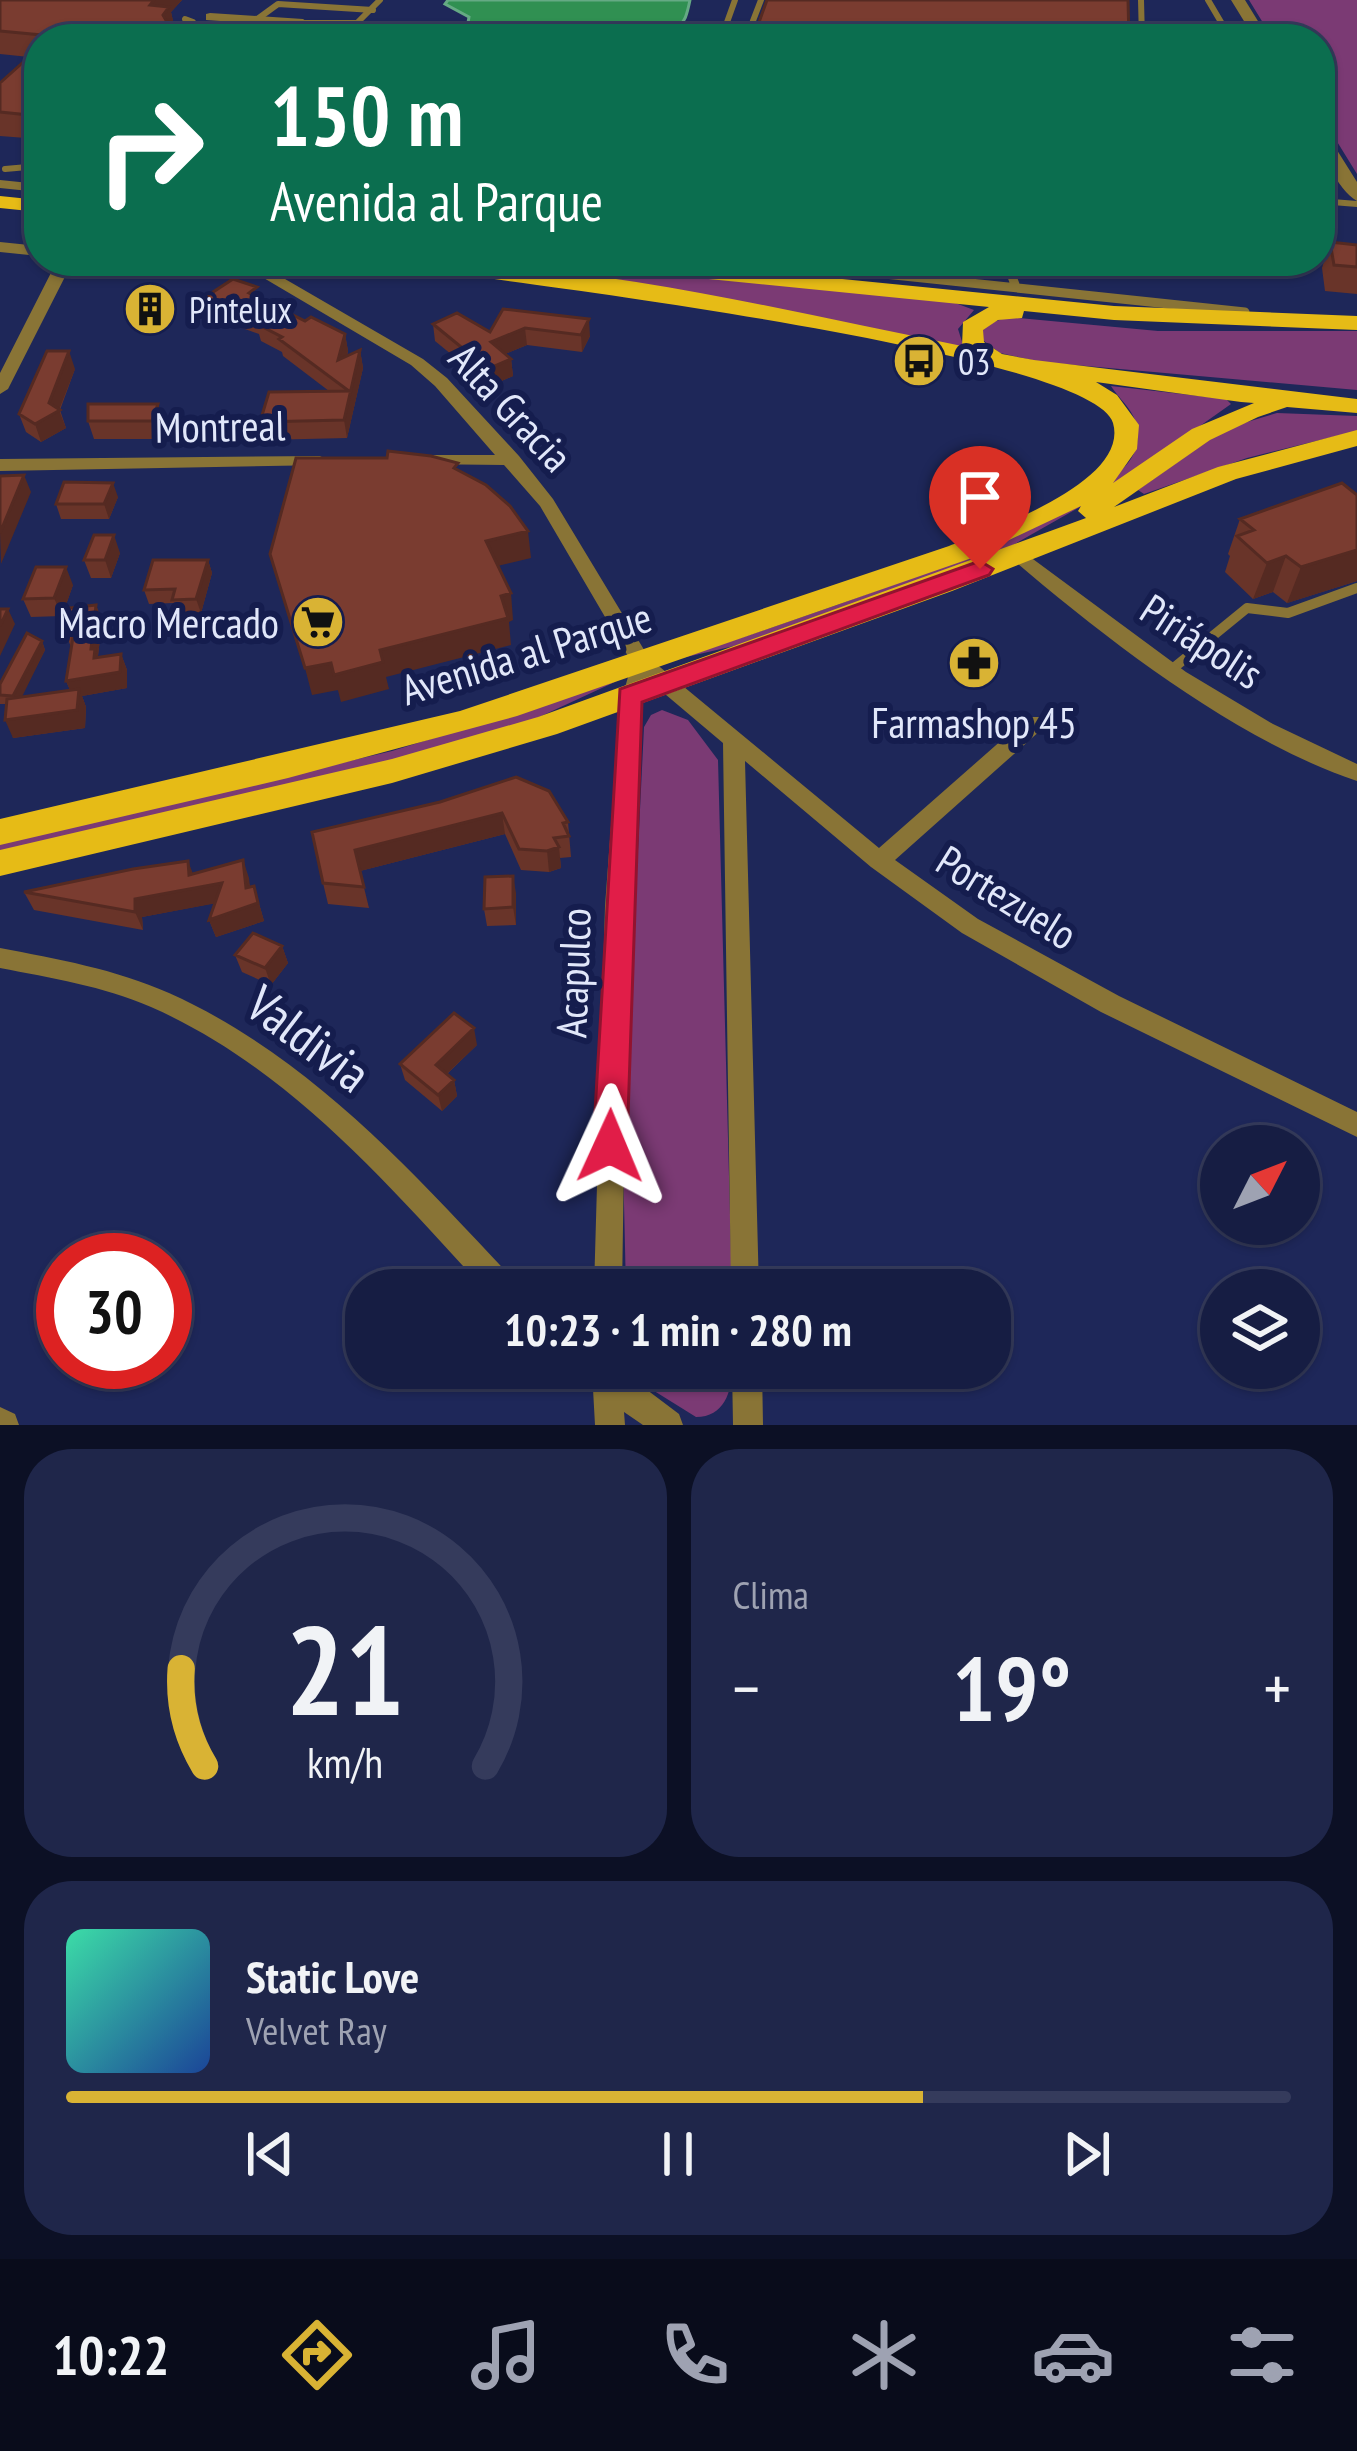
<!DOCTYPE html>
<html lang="es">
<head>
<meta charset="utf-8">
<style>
	body { margin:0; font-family:"PT Sans Narrow",sans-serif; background:#1f264a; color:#f1f3f6; height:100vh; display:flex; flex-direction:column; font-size:45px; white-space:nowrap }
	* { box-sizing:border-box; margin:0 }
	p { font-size:39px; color:#9ea2b2 }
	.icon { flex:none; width:66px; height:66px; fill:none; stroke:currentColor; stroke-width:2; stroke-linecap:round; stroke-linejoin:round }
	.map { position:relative; height:1425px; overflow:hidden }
	.sheet { display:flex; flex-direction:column; gap:24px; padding:24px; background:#0c1025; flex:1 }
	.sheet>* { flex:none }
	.top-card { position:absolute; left:24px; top:24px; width:1311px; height:252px; border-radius:48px; box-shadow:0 3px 9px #0004,0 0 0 3px #353b5c; background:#0b6e4f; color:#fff; overflow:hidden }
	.needle { width:78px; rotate:48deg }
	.controls { position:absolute; left:1200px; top:1125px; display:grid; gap:24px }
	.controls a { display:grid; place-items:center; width:120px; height:120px; border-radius:50%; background:#161d43; box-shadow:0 3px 9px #0004,0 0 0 3px #353b5c; font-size:60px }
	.speed { position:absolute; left:36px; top:1233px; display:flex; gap:24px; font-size:60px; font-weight:700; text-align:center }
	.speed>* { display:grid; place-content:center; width:156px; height:156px; border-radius:50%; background:#161d43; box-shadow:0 3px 9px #0004,0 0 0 3px #353b5c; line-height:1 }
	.speed .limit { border:18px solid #d22; background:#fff; color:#111 }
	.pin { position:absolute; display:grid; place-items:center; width:102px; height:102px; color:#fff; margin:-123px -51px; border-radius:50% 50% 50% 0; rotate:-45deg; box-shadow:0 0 12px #0007 }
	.pin .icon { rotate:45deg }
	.me { position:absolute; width:132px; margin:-66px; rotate:1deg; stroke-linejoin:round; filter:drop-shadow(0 0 9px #0008) }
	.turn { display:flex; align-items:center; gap:42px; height:252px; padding:0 48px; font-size:54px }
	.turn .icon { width:156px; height:156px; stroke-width:2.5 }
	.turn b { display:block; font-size:84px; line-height:102px }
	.big { font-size:90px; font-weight:700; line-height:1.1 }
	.sheet .tile { flex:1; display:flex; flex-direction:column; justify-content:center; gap:18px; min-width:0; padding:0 42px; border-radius:48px; background:#1f264a }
	.sheet .dial { align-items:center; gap:0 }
	.dial svg { height:312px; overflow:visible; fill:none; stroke:#353b5c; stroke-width:7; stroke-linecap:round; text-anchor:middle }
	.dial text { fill:#f1f3f6; stroke:none }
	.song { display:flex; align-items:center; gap:36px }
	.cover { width:144px; height:144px; border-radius:18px; background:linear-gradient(135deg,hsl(160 70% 55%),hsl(220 70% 35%)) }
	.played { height:12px; border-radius:6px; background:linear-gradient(90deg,#d9b334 70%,#353b5c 70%) }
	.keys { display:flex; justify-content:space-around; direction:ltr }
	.heat { display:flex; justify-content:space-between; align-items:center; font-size:66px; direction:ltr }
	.sheet .tiles { flex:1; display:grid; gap:24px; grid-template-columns:1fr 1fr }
	.tile:last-child { grid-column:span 2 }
	.trip { position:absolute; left:345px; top:1269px; width:666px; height:120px; border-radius:48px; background:#161d43; box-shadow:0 3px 9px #0004,0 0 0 3px #353b5c; font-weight:700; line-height:120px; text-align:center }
	.tab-bar { display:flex; height:192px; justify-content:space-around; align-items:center; background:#090c1b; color:#9ea2b2 }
	.tab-bar .icon { width:84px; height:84px }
	.tab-bar .active { color:#d9b334 }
	.tab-bar b { font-size:54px; color:#f1f3f6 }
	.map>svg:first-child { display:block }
</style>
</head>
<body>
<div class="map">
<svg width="1357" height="1425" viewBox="0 0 1357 1425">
	<rect width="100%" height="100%" fill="#1e2759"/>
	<!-- green -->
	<path fill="#7b3a74" d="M 1249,0 L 1357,0 L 1357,174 L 1320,114 L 1320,39 L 1273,39 Z
		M 461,261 L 541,261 L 950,301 L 974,310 L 958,329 L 964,348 L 626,282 Z
		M 1007,317 L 1158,331 L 1357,331 L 1357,390 L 1041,362 L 1000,353 L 980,338 L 981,327 Z
		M 1111,386 L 1226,399 L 1231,404 L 1108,491 L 1006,549 L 760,640 L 682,658 C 764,628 1116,522 1136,448 C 1144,416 1123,405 1111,386 Z
		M 1277,413 L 1357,416 L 1357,431 L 1247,458 L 1144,494 L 1138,490 L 1224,429 Z
		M 617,681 L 537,718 L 396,760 L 0,854 L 0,843 L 392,751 Z
		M 662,710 L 688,720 L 718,760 L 732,1290 L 626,1290 L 623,1160 L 644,727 L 651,715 Z
		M 634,1368 L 732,1368 C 732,1392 724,1417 696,1417 L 643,1384 Z"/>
	<!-- water -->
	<path fill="#309052" stroke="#65aa84" stroke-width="3" d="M 448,0 L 690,0 C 684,29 683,17 670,39 L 465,39 L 469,17 L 445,4 Z"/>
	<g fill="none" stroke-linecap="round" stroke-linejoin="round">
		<!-- service-far2 -->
		<path stroke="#897436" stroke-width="6" d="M 1141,0 L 1142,39
			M 1208,0 L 1231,39
			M 256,20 L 278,4 L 373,10
			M 303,23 L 357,23 L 380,0
			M 176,39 L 193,22 L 185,19
			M 721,39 L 735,0
			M 746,39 L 761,0
			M 5,169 L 39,166
			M 1320,201 L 1357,204"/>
		<!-- service-far1 -->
		<path stroke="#897436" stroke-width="9" d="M 761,261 L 1245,312
			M 1006,261 L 1016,287
			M 1170,261 L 1213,265 L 1212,261"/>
		<!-- service -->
		<path stroke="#897436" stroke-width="10" d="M 1171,670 L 1247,608 L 1288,613 L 1357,588"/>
		<!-- minor -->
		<path fill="#897436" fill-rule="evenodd" d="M 210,13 L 303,19 L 309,23 L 303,27 L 206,20 L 206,14 Z
			M 0,180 L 39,184 L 39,192 L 0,188 Z
			M 0,242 L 39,246 L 39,256 L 0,252 Z
			M 57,261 L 73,261 L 8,389 L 0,394 L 0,373 Z
			M 235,261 L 254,261 L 423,359 L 447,378 L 519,456 L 553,499 L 649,658 L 879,848 L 1028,717 L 1042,717 L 1046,723 L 1042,729 L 895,860 L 978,919 L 1119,996 L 1357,1112 L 1357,1137 L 1101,1012 L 962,933 L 871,867 L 745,761 L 759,1290 L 731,1290 L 723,743 L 646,678 L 639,720 L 628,906 L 622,1290 L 594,1290 L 605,906 L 620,705 L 632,663 L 540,506 L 504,465 L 417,464 L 414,460 L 423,455 L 495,455 L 435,386 L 411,365 Z
			M 320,456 L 329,461 L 326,465 L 0,471 L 0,459 Z
			M 1018,548 L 1186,672 L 1273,724 L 1357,764 L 1357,781 C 1237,741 1107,640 1011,558 L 1009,554 Z
			M 0,948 C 57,959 115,969 169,993 C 309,1056 411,1170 514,1280 L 518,1290 L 485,1290 C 386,1182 287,1067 151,1007 C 103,986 51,978 0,968 Z
			M 574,1368 L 618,1368 L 679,1414 L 683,1425 L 643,1425 L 624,1412 L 625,1425 L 595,1425 L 593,1389 L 579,1378 Z
			M 732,1368 L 762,1368 L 763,1425 L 733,1425 Z
			M 0,1407 L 15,1414 L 19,1425 L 0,1425 Z"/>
		<!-- tertiary -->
		<path fill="#897436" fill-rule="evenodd" d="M 1231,0 L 1245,0 L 1269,39 L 1255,39 Z
			M 1320,129 L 1325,131 L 1357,182 L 1357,201 C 1337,189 1320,153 1320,129 Z"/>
		<!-- primary -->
		<path fill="#e6bb16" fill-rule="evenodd" d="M 0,196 L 39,200 L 39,212 L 0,208 Z
			M 398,261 C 587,261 777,309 962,346 L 963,322 L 989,307 L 598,268 L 587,261 L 663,261 L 1114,306 L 1357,316 L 1357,330 L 1114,320 L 1024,311 L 1022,318 L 998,320 L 983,330 L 984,342 L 1002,354 L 1034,360 L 1357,399 L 1357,413 L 1287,407 L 1258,417 L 1210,440 L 1114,507 L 1218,467 L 1357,430 L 1357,446 L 1236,479 L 952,591 L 557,734 L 392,783 L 0,876 L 0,850 L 392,759 L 538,717 L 1086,518 L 1078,511 L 1081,506 L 969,559 L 517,716 L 288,778 L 0,845 L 0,819 L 460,711 L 949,546 C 991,530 1130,482 1113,423 C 1093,352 501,280 409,268 ZM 1096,382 L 1241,402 L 1254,403 L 1192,429 L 1113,483 L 1137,449 L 1139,425 L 1117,395 Z"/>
	</g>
	<!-- wall -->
	<path fill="#693429" d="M 0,0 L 182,0 L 171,12 L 175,30 L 170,36 L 171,39 L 39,39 L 39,139 L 0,136 L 0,83 L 29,57 L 0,54 Z
		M 1330,242 L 1357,245 L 1357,294 L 1325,291 L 1322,268 Z
		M 204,298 L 260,298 L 305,321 L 345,334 L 348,351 L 347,356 L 360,350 L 363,368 L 347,438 L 264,440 L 260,422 L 329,391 L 283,356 L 282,352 L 261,341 L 259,334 L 209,316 Z
		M 503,309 L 590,336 L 582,352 L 527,345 L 505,354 L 511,359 L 513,376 L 490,386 L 435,341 L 433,324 L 490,332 Z
		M 75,369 L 60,410 L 66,428 L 41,442 L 26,432 L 19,414 Z
		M 158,404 L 164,422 L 157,439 L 94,439 L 88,421 Z
		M 1357,495 L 1357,581 L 1287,603 L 1273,592 L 1253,599 L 1225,572 L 1230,556 L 1228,554 L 1240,519 Z
		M 118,497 L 109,519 L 61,519 L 56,504 Z
		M 120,553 L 111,578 L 91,578 L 84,560 Z
		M 208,560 L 212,573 L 201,613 L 176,613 L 173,603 L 149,604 L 144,590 Z
		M 73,585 L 62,616 L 31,617 L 23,599 Z
		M 96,605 L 102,621 L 98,656 L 99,658 L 121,654 L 127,670 L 127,688 L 82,696 L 86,707 L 85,728 L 13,738 L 7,704 L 0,704 L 0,684 L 42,641 L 45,650 L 21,697 L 70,690 L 66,681 L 71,647 L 65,632 Z
		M 440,802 L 568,822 L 571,857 L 560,858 L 561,868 L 549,872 L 521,870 L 505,834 L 360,871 L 369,908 L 328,904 L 323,883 Z
		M 243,860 L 250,887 L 254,886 L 264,921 L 216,937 L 209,920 L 215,903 L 142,917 L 143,930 L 34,910 L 24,892 L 193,874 Z
		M 516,893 L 516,925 L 487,926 L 484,909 Z
		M 282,946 L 288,963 L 271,985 L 242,972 L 235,955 Z
		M 477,1045 L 447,1074 L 454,1080 L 457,1096 L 442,1111 L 405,1080 L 400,1064 Z"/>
	<!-- shaded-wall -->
	<path fill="#552a22" d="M 154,0 L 182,0 L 171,12 L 175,30 L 170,36 L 171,39 L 151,39 L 150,5 Z
		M 589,319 L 590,336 L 582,352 L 581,335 Z
		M 525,328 L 527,345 L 493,359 L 491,342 Z
		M 345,334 L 348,351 L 341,378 L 338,360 Z
		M 360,350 L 363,368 L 347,438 L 344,420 Z
		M 69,351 L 75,369 L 59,410 L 66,428 L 41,442 L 35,424 L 49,403 Z
		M 511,359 L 513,376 L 490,386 L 488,369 Z
		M 158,404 L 164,422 L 157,439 L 152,421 Z
		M 24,475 L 31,492 L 1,564 L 0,533 Z
		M 113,483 L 118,497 L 109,519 L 104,504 Z
		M 528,531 L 531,558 L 489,568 L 486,541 Z
		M 114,535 L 120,553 L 111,578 L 105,560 Z
		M 1357,550 L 1357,581 L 1287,603 L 1301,567 Z
		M 1286,556 L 1273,592 L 1253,599 L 1267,563 Z
		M 208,560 L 212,573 L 201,613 L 196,599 Z
		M 66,567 L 73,585 L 62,616 L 54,598 Z
		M 511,593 L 513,620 L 509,622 L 511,645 L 386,677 L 389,689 L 341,702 L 334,675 L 380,650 Z
		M 96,605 L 102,621 L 98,656 L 102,665 L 100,674 L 91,649 Z
		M 8,609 L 15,624 L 0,656 L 0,626 Z
		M 42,641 L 45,650 L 18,705 L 13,696 Z
		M 121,654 L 127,670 L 127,688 L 82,696 L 86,707 L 85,728 L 13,738 L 5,720 L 73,697 L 66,681 Z
		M 331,663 L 338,690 L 312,695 L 305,668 Z
		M 502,813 L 505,834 L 360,871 L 369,908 L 355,850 Z
		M 559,847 L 561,868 L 549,872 L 547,851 Z
		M 243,860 L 249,878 L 252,905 L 246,888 Z
		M 188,861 L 195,879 L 222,883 L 228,901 L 142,917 L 143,930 L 135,912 L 135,899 L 189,875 Z
		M 513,876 L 516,893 L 516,925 L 513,907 Z
		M 254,886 L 264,921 L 216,937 L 209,920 Z
		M 282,946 L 288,963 L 271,985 L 265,968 Z
		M 474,1028 L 477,1045 L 439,1081 L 436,1065 Z
		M 454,1080 L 457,1096 L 442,1111 L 438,1095 Z"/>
	<!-- building -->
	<path fill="#7a3c30" stroke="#552a22" stroke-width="3" d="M 0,0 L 154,0 L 150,5 L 169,7 L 163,15 L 167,22 L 151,39 L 49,39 L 52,36 L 0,31 Z
		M 767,0 L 1128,0 L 1129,39 L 753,39 Z
		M 39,48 L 39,116 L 0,112 L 0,83 Z
		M 1330,242 L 1357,245 L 1357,267 L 1334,265 Z
		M 233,279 L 257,287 L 249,293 L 305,321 L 311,317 L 345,334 L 338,360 L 360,350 L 344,420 L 260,422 L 269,392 L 349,391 L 279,339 L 282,337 L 257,324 L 263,320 L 204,298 Z
		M 503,309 L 589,319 L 581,335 L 525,328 L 491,342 L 511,359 L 488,369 L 433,324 L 457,313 L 490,332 Z
		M 47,351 L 69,351 L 49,403 L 60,410 L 35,424 L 19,414 Z
		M 88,404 L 158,404 L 152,421 L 88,421 Z
		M 388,451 L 431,456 L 458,463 L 454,468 L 486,485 L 510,506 L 528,531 L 486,541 L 511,593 L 501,596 L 508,618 L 380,650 L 383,662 L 334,675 L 331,663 L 305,668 L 270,554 L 296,458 L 387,458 Z
		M 24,475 L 0,533 L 0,476 Z
		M 64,482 L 113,483 L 104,504 L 56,504 Z
		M 1342,483 L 1357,495 L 1357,550 L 1301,567 L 1286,556 L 1267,563 L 1237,536 L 1254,530 L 1240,519 Z
		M 94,535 L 114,535 L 105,560 L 84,560 Z
		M 153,560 L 208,560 L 196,599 L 172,600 L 175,589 L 144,590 Z
		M 36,567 L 66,567 L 54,598 L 23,599 Z
		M 96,605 L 91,649 L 95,649 L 94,658 L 121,654 L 120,672 L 66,681 L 74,631 L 65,632 L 69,608 Z
		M 0,609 L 8,609 L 0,626 Z
		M 27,633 L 42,641 L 13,696 L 0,695 L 0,684 Z
		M 79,689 L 77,710 L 5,720 L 7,699 Z
		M 516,777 L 549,791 L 568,822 L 563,823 L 569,836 L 554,838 L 559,847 L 547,851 L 519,849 L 502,813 L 355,850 L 364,887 L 323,883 L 312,832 L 440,802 Z
		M 243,860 L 246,888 L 254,886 L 258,903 L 209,920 L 222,883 L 135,899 L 135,912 L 24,892 L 133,869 L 188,861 L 189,875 Z
		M 513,876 L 513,907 L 484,909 L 485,877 Z
		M 253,933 L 282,946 L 265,968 L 235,955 Z
		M 454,1013 L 474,1028 L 436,1065 L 454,1080 L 438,1095 L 400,1064 Z"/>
	<!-- route -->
	<path fill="#e11d48" stroke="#92132f" stroke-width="3" d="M 980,561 L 993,569 L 989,575 L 642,702 L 627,1146 L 622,1158 L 610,1162 L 598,1158 L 593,1146 L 620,689 Z"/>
	<!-- icons -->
	<defs>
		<g id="building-disc" transform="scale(2.7)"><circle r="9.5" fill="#d9b334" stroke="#151d4e"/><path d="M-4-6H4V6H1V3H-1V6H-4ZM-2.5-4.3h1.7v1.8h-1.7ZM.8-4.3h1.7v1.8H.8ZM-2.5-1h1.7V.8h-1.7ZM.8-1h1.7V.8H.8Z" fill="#111"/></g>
		<g id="bus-disc" transform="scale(2.7)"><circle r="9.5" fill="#d9b334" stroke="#151d4e"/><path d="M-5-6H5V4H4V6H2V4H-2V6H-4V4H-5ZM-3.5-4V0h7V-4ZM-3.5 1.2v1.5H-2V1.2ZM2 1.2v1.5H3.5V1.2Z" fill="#111"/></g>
		<g id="supermarket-disc" transform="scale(2.7)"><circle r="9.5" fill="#d9b334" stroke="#151d4e"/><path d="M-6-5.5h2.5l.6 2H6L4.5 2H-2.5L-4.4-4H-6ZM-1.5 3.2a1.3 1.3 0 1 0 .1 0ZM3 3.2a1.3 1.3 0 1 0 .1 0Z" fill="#111"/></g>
		<g id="pharmacy-disc" transform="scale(2.7)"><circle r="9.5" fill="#d9b334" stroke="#151d4e"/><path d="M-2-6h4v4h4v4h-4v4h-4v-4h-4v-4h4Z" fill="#111"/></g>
	</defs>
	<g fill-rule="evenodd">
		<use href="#building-disc" x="150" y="309"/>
		<use href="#bus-disc" x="919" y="361"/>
		<use href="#supermarket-disc" x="318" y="622"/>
		<use href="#pharmacy-disc" x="974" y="663"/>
	</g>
	<g text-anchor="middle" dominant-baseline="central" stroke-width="12" stroke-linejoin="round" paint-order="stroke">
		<!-- far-poi labels -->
		<g font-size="36" fill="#e1e7fa" stroke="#151d4e" text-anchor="start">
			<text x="189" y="309">Pintelux</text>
			<text x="958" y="361">03</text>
		</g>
		<!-- street labels -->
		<g font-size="42" fill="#e1e7fa" stroke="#151d4e">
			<text transform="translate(511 407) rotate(47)">Alta Gracia</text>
			<text transform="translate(220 426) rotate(-1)">Montreal</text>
			<text transform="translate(1202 641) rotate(33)">Piriápolis</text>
			<text transform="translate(526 653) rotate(-17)">Avenida al Parque</text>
			<text transform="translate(1007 897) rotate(32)">Portezuelo</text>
			<text transform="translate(573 973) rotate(-88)">Acapulco</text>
		</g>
		<!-- poi labels -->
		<g font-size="42" fill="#e1e7fa" stroke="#151d4e" text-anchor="end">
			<text x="279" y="622">Macro Mercado</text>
			<text x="974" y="722" text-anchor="middle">Farmashop 45</text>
		</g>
		<!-- near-street labels -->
		<g font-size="51" fill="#e1e7fa" stroke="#151d4e">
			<text transform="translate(309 1038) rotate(37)">Valdivia</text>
		</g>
	</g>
</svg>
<div class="controls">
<a><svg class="needle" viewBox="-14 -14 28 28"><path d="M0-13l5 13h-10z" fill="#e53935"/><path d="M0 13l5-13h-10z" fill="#9ea2b2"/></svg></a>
<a><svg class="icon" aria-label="layers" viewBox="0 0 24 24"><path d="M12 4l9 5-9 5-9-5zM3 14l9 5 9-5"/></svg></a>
</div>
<div class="speed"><div class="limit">30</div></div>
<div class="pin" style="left:980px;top:569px;background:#d93025"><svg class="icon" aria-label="arrive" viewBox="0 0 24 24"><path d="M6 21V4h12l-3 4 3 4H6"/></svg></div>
<svg class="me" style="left:610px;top:1146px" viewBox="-20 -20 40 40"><path d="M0-17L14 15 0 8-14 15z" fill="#e11d48" stroke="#fff" stroke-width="4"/></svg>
<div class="trip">10:23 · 1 min · 280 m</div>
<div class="top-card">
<div class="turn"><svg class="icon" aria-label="right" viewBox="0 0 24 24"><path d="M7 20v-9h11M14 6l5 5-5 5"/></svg><div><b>150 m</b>Avenida al Parque</div></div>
</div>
</div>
<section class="sheet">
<div class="tiles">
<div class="tile dial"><svg viewBox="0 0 100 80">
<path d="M14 69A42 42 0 1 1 86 69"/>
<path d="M14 69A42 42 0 0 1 8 44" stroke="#d9b334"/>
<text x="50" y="56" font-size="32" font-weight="700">21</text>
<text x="50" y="72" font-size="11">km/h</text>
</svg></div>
<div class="tile"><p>Clima</p>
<div class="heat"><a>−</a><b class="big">19°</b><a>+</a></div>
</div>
<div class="tile">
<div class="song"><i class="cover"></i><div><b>Static Love</b><p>Velvet Ray</p></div></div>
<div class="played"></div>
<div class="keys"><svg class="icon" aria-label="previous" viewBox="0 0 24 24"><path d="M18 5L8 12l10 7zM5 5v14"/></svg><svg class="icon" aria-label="pause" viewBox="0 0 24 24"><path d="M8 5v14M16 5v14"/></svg><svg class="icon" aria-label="next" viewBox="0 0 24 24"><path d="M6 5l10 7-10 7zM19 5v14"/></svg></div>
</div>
</div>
</section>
<nav class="tab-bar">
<b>10:22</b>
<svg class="icon active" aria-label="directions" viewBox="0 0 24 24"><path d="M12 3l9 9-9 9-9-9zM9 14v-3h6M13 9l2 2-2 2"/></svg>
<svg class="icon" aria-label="music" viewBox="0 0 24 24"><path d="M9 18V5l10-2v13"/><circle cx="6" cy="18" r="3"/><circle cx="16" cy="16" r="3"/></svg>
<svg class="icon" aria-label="phone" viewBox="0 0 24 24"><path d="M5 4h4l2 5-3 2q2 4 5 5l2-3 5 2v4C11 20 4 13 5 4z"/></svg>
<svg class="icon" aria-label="climate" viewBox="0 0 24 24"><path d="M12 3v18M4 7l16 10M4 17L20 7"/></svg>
<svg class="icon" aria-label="car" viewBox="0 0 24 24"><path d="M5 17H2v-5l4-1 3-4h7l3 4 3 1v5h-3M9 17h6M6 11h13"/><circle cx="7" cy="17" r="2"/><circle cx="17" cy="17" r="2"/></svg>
<svg class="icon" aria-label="filters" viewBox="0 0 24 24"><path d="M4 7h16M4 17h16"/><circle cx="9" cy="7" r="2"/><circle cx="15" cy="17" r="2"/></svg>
</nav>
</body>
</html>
